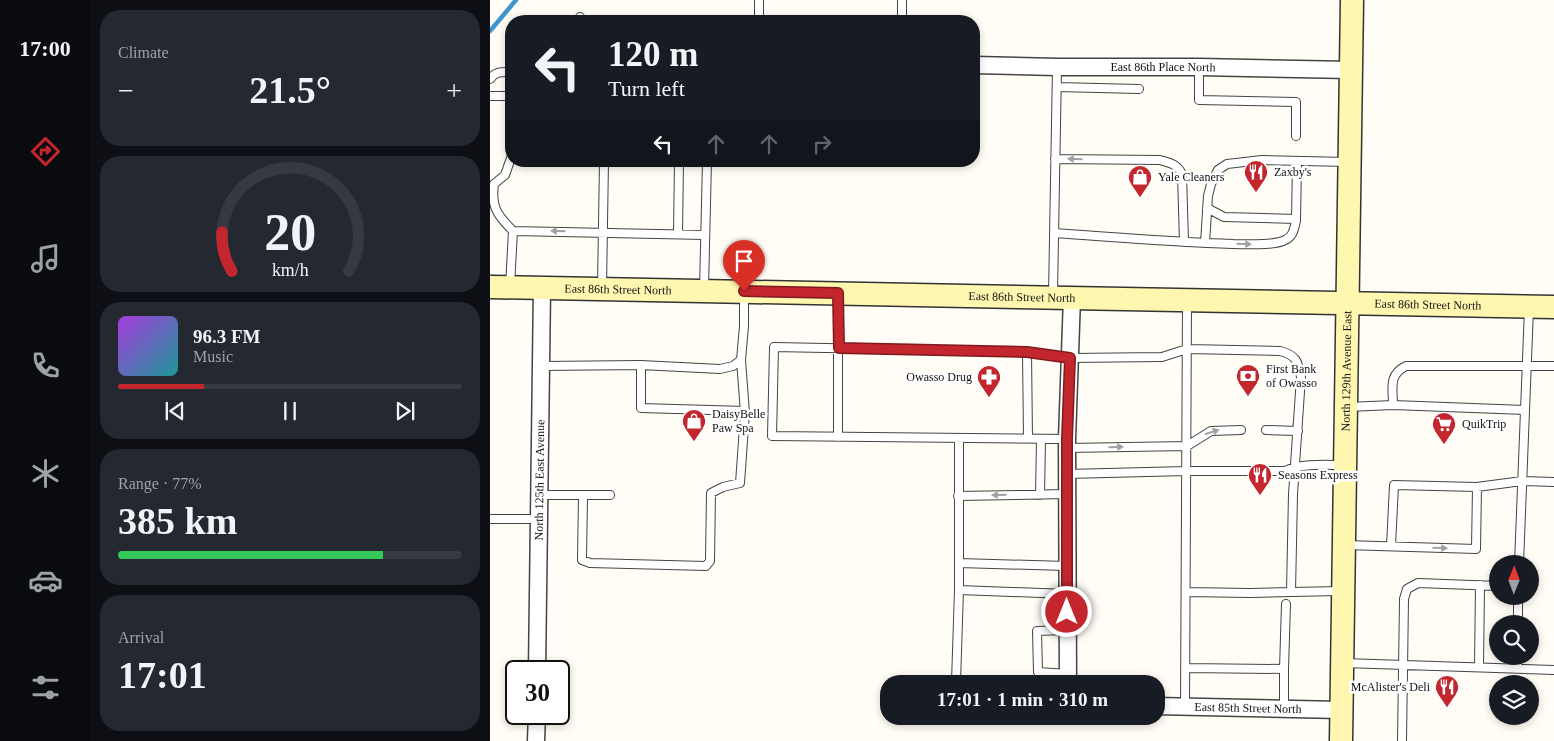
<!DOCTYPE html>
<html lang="en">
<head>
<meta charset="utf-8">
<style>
	body { margin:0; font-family:"Times New Roman",serif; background:#242831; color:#f1f3f6; height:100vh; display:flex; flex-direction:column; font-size:19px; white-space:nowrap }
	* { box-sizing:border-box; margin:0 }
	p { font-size:16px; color:#9ea1a6 }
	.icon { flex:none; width:28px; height:28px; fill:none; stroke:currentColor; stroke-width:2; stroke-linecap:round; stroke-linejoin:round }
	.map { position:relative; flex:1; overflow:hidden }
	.details { display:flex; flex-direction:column; gap:10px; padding:10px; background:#0d0f14; width:400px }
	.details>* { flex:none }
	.guide { position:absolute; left:15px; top:15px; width:475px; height:152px; border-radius:20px; box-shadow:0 2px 8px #0003; background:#171b24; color:#f1f3f6; overflow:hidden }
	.needle { width:32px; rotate:1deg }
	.controls { position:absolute; left:999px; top:555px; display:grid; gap:10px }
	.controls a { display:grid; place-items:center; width:50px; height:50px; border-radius:50%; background:#171b24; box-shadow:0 2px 8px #0003; font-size:25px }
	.speed { position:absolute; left:15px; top:660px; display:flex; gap:10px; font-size:25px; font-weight:700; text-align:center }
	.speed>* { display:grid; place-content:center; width:65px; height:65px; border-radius:50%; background:#171b24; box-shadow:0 2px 8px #0003; line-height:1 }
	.speed .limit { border:2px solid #111; border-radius:8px; background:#fff; color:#111 }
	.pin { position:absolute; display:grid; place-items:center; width:42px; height:42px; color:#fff; margin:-51px -21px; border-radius:50% 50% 50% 0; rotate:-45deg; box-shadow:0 0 5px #0007 }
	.pin .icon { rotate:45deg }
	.me { position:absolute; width:55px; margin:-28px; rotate:0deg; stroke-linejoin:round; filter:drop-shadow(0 0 4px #0008) }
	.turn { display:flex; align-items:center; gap:18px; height:105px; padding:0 20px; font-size:22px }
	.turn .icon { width:65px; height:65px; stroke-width:2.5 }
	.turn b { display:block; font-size:35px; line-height:42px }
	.lanes { display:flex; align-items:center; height:48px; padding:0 20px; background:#0003; justify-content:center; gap:25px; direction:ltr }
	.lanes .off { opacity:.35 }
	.big { font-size:38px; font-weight:800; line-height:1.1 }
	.details .tile { flex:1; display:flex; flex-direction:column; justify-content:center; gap:8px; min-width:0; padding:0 18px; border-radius:20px; background:#242831 }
	.details .dial { align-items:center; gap:0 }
	.dial svg { height:130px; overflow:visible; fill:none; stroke:#363941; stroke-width:7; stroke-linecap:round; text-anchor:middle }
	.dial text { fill:#f1f3f6; stroke:none }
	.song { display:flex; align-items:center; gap:15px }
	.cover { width:60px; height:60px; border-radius:8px; background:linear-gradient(135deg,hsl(280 70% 55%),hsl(180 70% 35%)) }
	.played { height:5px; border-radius:2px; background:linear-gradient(90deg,#c4262e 25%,#363941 25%) }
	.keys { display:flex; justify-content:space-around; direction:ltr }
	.heat { display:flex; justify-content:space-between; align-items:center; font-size:28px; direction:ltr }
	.charge { height:8px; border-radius:4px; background:linear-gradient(90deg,#34c759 77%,#363941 0) }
	.trip { position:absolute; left:390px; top:675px; width:285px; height:50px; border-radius:20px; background:#171b24; box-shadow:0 2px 8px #0003; font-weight:800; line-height:50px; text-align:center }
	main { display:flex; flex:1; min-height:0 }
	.dock { display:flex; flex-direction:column; width:90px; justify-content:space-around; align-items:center; background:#090b0e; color:#9ea1a6 }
	.dock .icon { width:35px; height:35px }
	.dock .current { color:#c4262e }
	.dock b { font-size:22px; color:#f1f3f6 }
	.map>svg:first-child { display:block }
</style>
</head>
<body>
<main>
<nav class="dock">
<b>17:00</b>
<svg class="icon current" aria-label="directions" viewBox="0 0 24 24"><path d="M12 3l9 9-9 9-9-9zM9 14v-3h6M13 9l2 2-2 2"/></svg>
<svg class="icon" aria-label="music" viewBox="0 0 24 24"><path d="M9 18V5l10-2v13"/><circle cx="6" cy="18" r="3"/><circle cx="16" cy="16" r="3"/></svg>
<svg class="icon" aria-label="phone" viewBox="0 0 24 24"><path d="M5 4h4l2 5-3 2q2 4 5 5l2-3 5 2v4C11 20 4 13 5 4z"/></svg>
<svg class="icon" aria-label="climate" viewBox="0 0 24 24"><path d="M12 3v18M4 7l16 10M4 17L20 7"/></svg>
<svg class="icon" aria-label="car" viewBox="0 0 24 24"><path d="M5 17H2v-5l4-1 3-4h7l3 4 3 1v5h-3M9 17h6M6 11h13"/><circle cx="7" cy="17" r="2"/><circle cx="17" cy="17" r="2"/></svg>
<svg class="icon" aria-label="filters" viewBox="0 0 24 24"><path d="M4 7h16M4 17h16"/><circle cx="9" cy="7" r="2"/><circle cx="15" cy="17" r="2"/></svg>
</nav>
<section class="details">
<div class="tile"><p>Climate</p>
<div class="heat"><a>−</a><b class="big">21.5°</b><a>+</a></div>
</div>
<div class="tile dial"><svg viewBox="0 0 100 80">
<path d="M14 69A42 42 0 1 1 86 69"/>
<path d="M14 69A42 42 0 0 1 8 45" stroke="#c4262e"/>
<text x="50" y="56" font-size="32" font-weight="700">20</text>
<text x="50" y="72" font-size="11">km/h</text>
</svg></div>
<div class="tile">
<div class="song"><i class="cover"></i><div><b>96.3 FM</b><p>Music</p></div></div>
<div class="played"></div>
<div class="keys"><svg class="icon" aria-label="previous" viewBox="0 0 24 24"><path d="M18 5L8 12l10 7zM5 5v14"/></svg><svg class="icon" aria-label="pause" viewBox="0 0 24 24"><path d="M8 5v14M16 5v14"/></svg><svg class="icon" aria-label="next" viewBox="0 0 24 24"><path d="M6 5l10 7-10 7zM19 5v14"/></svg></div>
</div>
<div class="tile"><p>Range · 77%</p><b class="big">385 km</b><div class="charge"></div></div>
<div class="tile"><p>Arrival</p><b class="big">17:01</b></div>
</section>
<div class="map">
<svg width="1064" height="741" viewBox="0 0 1064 741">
	<rect width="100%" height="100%" fill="#fffdf5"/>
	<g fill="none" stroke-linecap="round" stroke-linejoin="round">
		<!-- stream -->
		<path stroke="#3f96cf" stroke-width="4.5" d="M 0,31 L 26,0"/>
		<!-- lane casing -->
		<g stroke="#444" stroke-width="10">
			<path id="lane" d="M 90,21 L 90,17
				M 269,21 L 269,0
				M 412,21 L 412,0
				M 709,67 L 709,100 L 806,102 L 806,136
				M 0,79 C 6,71 12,72 21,72
				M 567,87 L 649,89
				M 0,96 L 21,96
				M 21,158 L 15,175 L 4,184 C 1,207 7,215 23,231 L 215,235
				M 565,159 L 670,160 C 680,163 687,164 692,174 L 694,242
				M 717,208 L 734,217 L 806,219
				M 564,233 C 623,237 683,242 743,244 C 756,244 784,246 795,240 C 803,237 804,229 806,221 L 807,161
				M 188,234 L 189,161
				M 715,243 L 718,196 L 721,184 L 728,170 L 737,164 L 772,160 L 857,162
				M 20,286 L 23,231
				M 112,287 L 114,161
				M 214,289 L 217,161
				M 348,295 L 348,437
				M 563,295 L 567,67
				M 537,352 L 538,438
				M 151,365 L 151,408 L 255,411
				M 51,366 L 151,365 L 230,369 L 243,366 L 251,360 L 254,326 L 254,294
				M 903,405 C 903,388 898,375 916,366 L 1064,366
				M 857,407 L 903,405 L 1035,410
				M 776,430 L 808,431
				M 469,438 L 469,590 L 577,594
				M 577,439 L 282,436 L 284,347 L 537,352 L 580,358 L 672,357 L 697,349 L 790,351 C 806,355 808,361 811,377 L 803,494 L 801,592 L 851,591
				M 577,448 L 697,446 L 721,431 L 751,430
				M 577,474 L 697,471 L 795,471 C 814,463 834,465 854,465
				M 49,495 L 120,495
				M 550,495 L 551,439
				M 93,496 L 92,560 L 100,563 L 216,566 L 220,561 L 221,493 L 233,487 L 250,483 L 255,413 L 251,360
				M 468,496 L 577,494
				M 0,519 L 50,519
				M 855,545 L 986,549 L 987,487
				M 901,546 L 904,485 L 987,487 L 1032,481 L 1064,482
				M 469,563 L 577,566
				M 1029,564 L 1039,308
				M 696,592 L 760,593 L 801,592
				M 1028,624 L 1028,596
				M 578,630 L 547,631 L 548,672 L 578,674
				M 854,663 L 1064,670
				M 989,667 L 990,585
				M 696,668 L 794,669 L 794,709
				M 1027,668 L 1027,656
				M 794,669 L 796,604
				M 466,682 L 469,590
				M 695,706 L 697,303
				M 912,741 L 914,599 L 917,589 L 928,583 L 1008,586"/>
		</g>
		<!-- street casing -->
		<g stroke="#444" stroke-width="19">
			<g id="street">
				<path id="s1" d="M 484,65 L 567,67 L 709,67 L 861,70"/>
				<path id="s2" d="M 47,671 L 52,288"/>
				<path d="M 578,684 L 577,439 L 582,297"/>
				<path id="s3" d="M 666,706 L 851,710"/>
				<path d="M 46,741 L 47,714"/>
			</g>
		</g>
		<!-- secondary casing -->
		<g stroke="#333" stroke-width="25">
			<g id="secondary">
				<path id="s4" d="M 0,287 L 1064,307"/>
				<path id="s5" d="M 851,741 L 862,0"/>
			</g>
		</g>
		<!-- lane -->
		<use href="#lane" stroke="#fff" stroke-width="8"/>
		<!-- street -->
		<use href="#street" stroke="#fff" stroke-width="16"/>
		<!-- secondary -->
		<use href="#secondary" stroke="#fff6b0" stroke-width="22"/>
	</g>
	<!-- one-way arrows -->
	<defs><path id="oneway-solid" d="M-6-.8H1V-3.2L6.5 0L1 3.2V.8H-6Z" transform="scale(1.25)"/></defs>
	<g fill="#a0a0a0">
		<use href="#oneway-solid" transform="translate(585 159) rotate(-179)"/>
		<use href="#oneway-solid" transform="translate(68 231) rotate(-178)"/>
		<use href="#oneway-solid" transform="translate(754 244) rotate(1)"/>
		<use href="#oneway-solid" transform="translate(722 432) rotate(-18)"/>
		<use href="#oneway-solid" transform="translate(626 447) rotate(-1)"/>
		<use href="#oneway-solid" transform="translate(509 495) rotate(179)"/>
		<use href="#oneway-solid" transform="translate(950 548) rotate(2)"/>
	</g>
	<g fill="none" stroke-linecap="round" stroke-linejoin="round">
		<!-- route casing -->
		<g stroke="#7f191e" stroke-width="12">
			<path id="route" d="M 254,291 L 348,293 L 349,348 L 537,352 L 580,358 L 577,439 L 577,612"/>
		</g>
		<!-- route -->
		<use href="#route" stroke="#c4262e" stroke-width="9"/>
	</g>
	<!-- icons -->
	<defs>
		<g id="restaurant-pin" transform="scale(1.25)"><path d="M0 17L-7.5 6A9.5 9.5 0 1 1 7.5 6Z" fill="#c4262e" stroke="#fff"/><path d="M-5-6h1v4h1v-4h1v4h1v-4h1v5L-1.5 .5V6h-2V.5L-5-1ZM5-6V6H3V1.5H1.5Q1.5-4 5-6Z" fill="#fff"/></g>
		<g id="shop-pin" transform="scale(1.25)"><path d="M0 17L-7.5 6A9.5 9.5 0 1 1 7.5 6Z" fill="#c4262e" stroke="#fff"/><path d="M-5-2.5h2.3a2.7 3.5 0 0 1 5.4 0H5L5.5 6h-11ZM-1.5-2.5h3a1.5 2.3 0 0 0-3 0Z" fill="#fff"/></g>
		<g id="bank-pin" transform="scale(1.25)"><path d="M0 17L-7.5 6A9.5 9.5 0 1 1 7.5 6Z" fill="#c4262e" stroke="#fff"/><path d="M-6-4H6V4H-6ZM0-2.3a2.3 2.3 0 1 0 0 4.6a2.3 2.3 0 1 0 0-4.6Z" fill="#fff"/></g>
		<g id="pharmacy-pin" transform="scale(1.25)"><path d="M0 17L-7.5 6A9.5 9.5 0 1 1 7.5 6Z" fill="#c4262e" stroke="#fff"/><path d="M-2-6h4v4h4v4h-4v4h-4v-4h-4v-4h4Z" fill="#fff"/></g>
		<g id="supermarket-pin" transform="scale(1.25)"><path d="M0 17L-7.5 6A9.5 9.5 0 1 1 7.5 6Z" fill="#c4262e" stroke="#fff"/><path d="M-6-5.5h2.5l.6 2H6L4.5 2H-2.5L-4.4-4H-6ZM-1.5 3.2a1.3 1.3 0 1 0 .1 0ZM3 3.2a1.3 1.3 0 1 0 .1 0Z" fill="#fff"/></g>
	</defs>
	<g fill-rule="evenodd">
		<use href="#restaurant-pin" x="766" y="172"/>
		<use href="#shop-pin" x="650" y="177"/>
		<use href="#bank-pin" x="758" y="376"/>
		<use href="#pharmacy-pin" x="499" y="377"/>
		<use href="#shop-pin" x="204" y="421"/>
		<use href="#supermarket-pin" x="954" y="424"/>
		<use href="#restaurant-pin" x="770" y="475"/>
		<use href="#restaurant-pin" x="957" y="687"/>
	</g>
	<g text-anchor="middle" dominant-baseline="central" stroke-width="5" stroke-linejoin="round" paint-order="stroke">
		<!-- street labels -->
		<g font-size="12" fill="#111" stroke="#fff">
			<text stroke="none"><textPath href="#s1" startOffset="189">East 86th Place North</textPath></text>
			<text stroke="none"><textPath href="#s4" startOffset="128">East 86th Street North</textPath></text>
			<text stroke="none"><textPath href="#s4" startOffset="532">East 86th Street North</textPath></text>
			<text stroke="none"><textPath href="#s4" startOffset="938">East 86th Street North</textPath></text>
			<text stroke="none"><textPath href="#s5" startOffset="370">North 129th Avenue East</textPath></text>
			<text stroke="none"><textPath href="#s2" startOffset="191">North 125th East Avenue</textPath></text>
			<text stroke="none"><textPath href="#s3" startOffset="92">East 85th Street North</textPath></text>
		</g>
		<!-- poi labels -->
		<g font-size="12" fill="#111" stroke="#fff" text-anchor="start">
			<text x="784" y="172">Zaxby's</text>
			<text x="668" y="177">Yale Cleaners</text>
			<text x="776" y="369">First Bank<tspan x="776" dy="14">of Owasso</tspan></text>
			<text x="482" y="377" text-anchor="end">Owasso Drug</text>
			<text x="222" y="414">DaisyBelle<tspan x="222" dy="14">Paw Spa</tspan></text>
			<text x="972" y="424">QuikTrip</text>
			<text x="788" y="475">Seasons Express</text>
			<text x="940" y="687" text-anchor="end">McAlister's Deli</text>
		</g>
	</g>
</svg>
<div class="controls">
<a><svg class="needle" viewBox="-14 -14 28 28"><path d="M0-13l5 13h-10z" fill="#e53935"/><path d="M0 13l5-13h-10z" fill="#9ea1a6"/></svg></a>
<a><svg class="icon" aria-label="search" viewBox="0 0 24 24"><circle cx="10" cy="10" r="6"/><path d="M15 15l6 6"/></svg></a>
<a><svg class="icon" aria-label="layers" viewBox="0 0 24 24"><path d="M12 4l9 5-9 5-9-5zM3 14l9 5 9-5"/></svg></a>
</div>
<div class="speed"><div class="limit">30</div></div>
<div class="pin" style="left:254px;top:291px;background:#d93025"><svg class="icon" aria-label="arrive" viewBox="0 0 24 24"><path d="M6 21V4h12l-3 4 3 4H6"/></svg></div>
<svg class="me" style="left:577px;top:612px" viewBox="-20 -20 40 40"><circle r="17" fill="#c4262e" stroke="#fff" stroke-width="3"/><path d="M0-11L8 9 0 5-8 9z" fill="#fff"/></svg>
<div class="trip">17:01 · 1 min · 310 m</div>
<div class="guide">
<div class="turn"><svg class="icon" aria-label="left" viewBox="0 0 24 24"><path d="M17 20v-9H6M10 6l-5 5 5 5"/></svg><div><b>120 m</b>Turn left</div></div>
<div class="lanes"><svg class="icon" aria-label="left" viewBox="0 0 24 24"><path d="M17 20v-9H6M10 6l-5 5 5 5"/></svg><svg class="icon off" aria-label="ahead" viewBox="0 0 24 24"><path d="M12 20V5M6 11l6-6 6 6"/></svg><svg class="icon off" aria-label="ahead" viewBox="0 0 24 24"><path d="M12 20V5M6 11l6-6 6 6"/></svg><svg class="icon off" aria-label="right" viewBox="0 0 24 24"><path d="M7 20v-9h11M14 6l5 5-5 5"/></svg></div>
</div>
</div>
</main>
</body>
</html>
